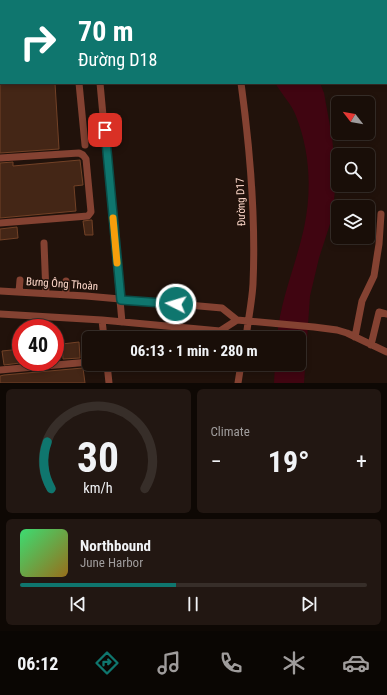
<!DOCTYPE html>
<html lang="en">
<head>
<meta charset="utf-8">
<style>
	body { margin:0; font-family:"Roboto Condensed",sans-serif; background:#221712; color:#f1f3f6; height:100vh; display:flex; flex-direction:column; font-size:15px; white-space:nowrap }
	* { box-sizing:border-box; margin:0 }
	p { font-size:13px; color:#9f9c9c }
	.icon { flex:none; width:22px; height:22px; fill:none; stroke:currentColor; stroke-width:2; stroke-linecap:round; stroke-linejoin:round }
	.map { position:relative; height:383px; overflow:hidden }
	.side { display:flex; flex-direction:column; gap:6px; padding:6px; background:#0e0804; flex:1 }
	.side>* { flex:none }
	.banner { position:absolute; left:0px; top:0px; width:387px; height:84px; box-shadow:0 2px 6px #0003,0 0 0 1px #372e29; background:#0f766e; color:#fff; overflow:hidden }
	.needle { width:26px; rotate:301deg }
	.fabs { position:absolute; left:331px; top:96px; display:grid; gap:8px }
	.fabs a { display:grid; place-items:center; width:44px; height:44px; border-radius:6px; background:#190e08; box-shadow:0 2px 6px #0003,0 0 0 1px #372e29; font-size:20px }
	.speed { position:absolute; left:12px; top:319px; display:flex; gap:8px; font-size:20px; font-weight:700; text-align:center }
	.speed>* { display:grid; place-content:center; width:52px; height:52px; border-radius:50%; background:#190e08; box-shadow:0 2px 6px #0003,0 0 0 1px #372e29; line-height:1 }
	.speed .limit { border:6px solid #d22; background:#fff; color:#111 }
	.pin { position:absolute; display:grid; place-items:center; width:34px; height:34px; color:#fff; margin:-17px; border-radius:8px; box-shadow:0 2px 6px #0006 }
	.me { position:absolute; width:44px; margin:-22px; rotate:275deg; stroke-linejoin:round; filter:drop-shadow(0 0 3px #0008) }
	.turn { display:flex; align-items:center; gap:14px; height:84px; padding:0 12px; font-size:18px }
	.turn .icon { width:52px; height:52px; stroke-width:2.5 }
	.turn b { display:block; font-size:28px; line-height:34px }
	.big { font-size:30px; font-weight:700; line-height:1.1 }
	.side .widget { flex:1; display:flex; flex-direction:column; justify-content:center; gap:6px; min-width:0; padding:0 14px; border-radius:6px; background:#221712 }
	.side .dial { align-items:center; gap:0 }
	.dial svg { height:104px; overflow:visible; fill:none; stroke:#372e29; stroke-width:7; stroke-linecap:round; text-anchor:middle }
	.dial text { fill:#f1f3f6; stroke:none }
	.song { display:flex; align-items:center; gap:12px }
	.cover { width:48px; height:48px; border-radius:6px; background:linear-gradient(135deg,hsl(140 70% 55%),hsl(40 70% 35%)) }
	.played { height:4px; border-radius:2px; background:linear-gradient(90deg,#0f766e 45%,#372e29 45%) }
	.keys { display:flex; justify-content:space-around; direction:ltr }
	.heat { display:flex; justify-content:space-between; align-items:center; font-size:22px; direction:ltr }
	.side .tiles { flex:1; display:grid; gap:6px; grid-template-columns:1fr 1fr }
	.widget:last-child { grid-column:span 2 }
	.trip { position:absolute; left:82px; top:331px; width:224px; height:40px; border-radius:6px; background:#190e08; box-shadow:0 2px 6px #0003,0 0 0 1px #372e29; font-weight:700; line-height:40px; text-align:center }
	.menu { display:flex; height:64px; justify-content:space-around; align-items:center; background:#0a0603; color:#9f9c9c }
	.menu .icon { width:28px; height:28px }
	.menu .active { color:#0f766e }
	.menu b { font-size:18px; color:#f1f3f6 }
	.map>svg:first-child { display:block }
</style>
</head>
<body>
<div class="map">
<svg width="387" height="383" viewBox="0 0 387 383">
	<rect width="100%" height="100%" fill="#21120b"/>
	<!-- water -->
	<path fill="#400511" d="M 275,83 L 320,83 L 324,93 L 332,137 L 336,178 L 334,200 L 330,224 L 319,258 L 310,296 L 304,383 L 274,383 L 275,364 L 299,364 L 299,338 L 277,338 C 280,300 296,265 304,228 C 312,191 310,151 296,116 C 292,105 281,93 275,83 Z"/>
	<!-- building -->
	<path fill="#442616" stroke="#724126" d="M 17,83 L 55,83 L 59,149 L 0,153 L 0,84 Z
		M 80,160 L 83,185 L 74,186 L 76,211 L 0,218 L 0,163 L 13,162 L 13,166 Z
		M 91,220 L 92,220 L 93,235 L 85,235 L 83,221 Z
		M 17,227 L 18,238 L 0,240 L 0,229 Z
		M 79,342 L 80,358 L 63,359 L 62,344 Z
		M 21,349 L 21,362 L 28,362 L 4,365 L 2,351 Z
		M 83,368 L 85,383 L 0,383 L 0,376 L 4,375 Z"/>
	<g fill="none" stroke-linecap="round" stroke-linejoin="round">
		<!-- minor -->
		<path stroke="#844232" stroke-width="7" d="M 65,0 L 65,1
			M 93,0 L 93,1
			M 36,1 L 47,0
			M 243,1 L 243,0
			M 0,4 L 1,4
			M 386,50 L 387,50
			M 0,51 L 1,51
			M 0,76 L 1,76
			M 79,83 L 85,145
			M 100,83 L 122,322
			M 241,83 C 250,149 256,217 253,284 C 252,302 248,320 246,338
			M 0,158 L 79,153 L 83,155 L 86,159 L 91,212 L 88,216 L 0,223
			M 44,243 L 46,294
			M 0,291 L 86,296 L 222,308 L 237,320
			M 19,292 L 20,280
			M 66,295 L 66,281
			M 0,314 L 102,320 L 220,331 L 237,320 L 314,327 L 337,330 L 347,333 L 387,352
			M 102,320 L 104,338
			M 355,337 L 362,301 L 374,276 L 379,244 L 381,214
			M 371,345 L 379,312 L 387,314
			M 107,364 L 109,383
			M 0,370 L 89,362
			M 238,383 L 241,364"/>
	</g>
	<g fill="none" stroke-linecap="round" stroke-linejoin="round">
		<!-- route casing -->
		<g stroke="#0a4d48" stroke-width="10">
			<path id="route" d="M 105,130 L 121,300 L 176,304"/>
		</g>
		<!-- route -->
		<use href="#route" stroke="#0f766e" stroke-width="7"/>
		<!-- slow -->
		<path stroke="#f59e0b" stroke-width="7" d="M 113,218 L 117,263"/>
	</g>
	<g text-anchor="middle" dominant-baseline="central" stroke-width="3" stroke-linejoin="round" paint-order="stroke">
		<!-- street labels -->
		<g font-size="11" fill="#ffd9cb" stroke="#21120b">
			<text transform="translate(241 202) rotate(-92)">Đường D17</text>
			<text transform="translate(62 284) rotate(4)">Bưng Ông Thoàn</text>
		</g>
	</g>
</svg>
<div class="fabs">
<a><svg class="needle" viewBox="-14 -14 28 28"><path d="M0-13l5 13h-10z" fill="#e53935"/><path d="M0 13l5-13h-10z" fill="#9f9c9c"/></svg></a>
<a><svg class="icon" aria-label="search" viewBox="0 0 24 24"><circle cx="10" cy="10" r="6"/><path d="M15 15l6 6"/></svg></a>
<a><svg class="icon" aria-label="layers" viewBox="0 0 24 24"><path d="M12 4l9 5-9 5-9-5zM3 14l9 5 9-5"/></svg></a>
</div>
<div class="speed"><div class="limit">40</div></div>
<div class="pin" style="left:105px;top:130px;background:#d93025"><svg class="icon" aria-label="arrive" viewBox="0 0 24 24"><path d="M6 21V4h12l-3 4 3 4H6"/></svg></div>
<svg class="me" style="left:176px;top:304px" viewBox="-20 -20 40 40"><circle r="17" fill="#0f766e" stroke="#fff" stroke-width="3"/><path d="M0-11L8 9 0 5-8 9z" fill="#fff"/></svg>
<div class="trip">06:13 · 1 min · 280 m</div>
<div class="banner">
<div class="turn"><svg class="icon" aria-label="right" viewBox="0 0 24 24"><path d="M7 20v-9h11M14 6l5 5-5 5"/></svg><div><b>70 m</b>Đường D18</div></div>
</div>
</div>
<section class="side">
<div class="tiles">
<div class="widget dial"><svg viewBox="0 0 100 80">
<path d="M14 69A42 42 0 1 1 86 69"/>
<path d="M14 69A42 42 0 0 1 11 33" stroke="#0f766e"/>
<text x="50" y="56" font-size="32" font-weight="700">30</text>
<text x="50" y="72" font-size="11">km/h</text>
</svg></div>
<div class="widget"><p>Climate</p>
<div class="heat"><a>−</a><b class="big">19°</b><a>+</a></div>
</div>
<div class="widget">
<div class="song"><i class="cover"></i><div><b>Northbound</b><p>June Harbor</p></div></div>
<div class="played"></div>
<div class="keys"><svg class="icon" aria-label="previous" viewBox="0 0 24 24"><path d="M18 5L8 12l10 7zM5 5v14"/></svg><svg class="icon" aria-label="pause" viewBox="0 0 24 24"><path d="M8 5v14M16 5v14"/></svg><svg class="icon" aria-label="next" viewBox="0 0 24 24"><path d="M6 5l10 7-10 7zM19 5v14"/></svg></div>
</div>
</div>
</section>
<nav class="menu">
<b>06:12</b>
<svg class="icon active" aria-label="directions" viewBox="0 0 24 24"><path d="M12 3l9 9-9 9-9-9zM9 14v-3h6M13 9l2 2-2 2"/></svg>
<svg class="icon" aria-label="music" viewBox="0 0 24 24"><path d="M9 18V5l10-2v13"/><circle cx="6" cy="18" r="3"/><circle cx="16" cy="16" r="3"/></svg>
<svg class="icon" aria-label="phone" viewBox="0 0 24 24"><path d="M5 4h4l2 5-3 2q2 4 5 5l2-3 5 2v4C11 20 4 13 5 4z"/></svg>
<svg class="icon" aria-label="climate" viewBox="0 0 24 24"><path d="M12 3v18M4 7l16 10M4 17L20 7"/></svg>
<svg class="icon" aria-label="car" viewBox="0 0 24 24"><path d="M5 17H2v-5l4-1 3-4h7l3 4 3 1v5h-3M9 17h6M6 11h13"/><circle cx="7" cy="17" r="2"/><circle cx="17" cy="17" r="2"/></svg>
</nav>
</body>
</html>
